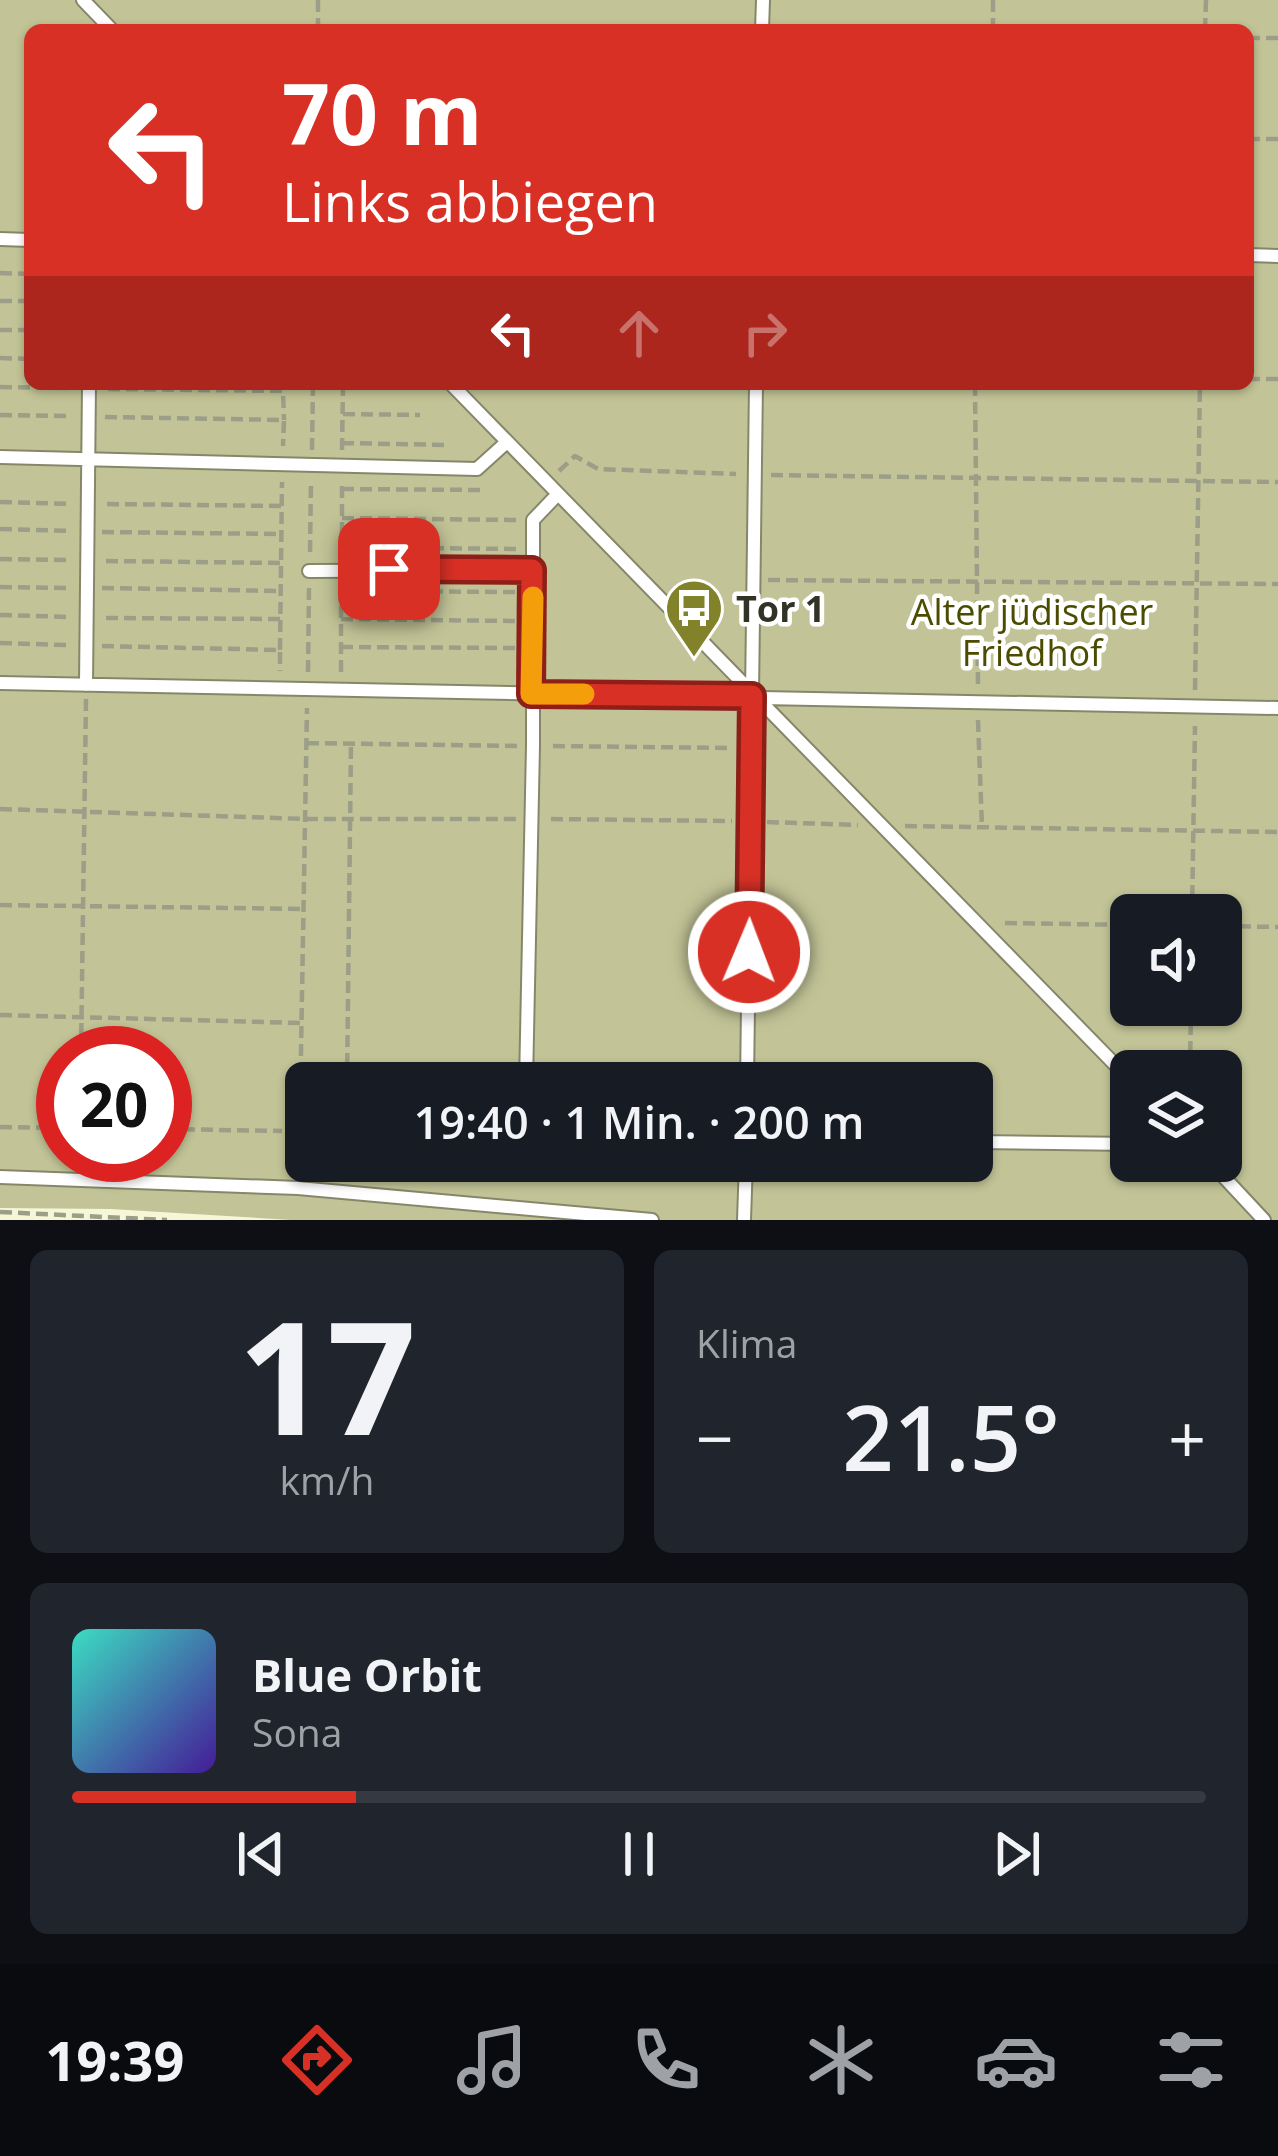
<!DOCTYPE html>
<html lang="de">
<head>
<meta charset="utf-8">
<style>
	body { margin:0; font-family:"Open Sans",sans-serif; background:#20242c; color:#f1f3f6; height:100vh; display:flex; flex-direction:column; font-size:45px; white-space:nowrap }
	* { box-sizing:border-box; margin:0 }
	p { font-size:39px; color:#9ea1a6 }
	.icon { flex:none; width:66px; height:66px; fill:none; stroke:currentColor; stroke-width:2; stroke-linecap:round; stroke-linejoin:round }
	.map { position:relative; height:1220px; overflow:hidden }
	.panel { display:flex; flex-direction:column; gap:30px; padding:30px; background:#0d0f14; flex:1 }
	.panel>* { flex:none }
	.guide { position:absolute; left:24px; top:24px; width:1230px; height:366px; border-radius:18px; box-shadow:0 3px 9px #0004; background:#d93025; color:#fff; overflow:hidden }
	.fabs { position:absolute; left:1110px; top:894px; display:grid; gap:24px }
	.fabs a { display:grid; place-items:center; width:132px; height:132px; border-radius:18px; background:#171b24; box-shadow:0 3px 9px #0004; font-size:60px }
	.speed { position:absolute; left:36px; top:1026px; display:flex; gap:24px; font-size:60px; font-weight:700; text-align:center }
	.speed>* { display:grid; place-content:center; width:156px; height:156px; border-radius:50%; background:#171b24; box-shadow:0 3px 9px #0004; line-height:1 }
	.speed .limit { border:18px solid #d22; background:#fff; color:#111 }
	.pin { position:absolute; display:grid; place-items:center; width:102px; height:102px; color:#fff; margin:-51px; border-radius:24px; box-shadow:0 6px 18px #0006 }
	.me { position:absolute; width:132px; margin:-66px; rotate:1deg; stroke-linejoin:round; filter:drop-shadow(0 0 9px #0008) }
	.turn { display:flex; align-items:center; gap:42px; height:252px; padding:0 60px; font-size:54px }
	.turn .icon { width:156px; height:156px; stroke-width:2.5 }
	.turn b { display:block; font-size:84px; line-height:102px }
	.lanes { display:flex; align-items:center; height:114px; padding:0 60px; background:#0003; justify-content:center; gap:60px; direction:ltr }
	.lanes .off { opacity:.35 }
	.big { font-size:90px; font-weight:600; line-height:1.1 }
	.panel .tile { flex:1; display:flex; flex-direction:column; justify-content:center; gap:18px; min-width:0; padding:0 42px; border-radius:18px; background:#20242c }
	.panel .dial { align-items:center; gap:0 }
	.dial b { font-size:156px; line-height:1 }
	.song { display:flex; align-items:center; gap:36px }
	.cover { width:144px; height:144px; border-radius:18px; background:linear-gradient(135deg,hsl(170 70% 55%),hsl(260 70% 35%)) }
	.played { height:12px; border-radius:6px; background:linear-gradient(90deg,#d93025 25%,#363941 25%) }
	.keys { display:flex; justify-content:space-around; direction:ltr }
	.heat { display:flex; justify-content:space-between; align-items:center; font-size:66px; direction:ltr }
	.panel .tiles { flex:1; display:grid; gap:30px; grid-template-columns:1fr 1fr }
	.tile:last-child { grid-column:span 2 }
	.trip { position:absolute; left:285px; top:1062px; width:708px; height:120px; border-radius:18px; background:#171b24; box-shadow:0 3px 9px #0004; font-weight:600; line-height:120px; text-align:center }
	.tab-bar { display:flex; height:192px; justify-content:space-around; align-items:center; background:#090b0e; color:#9ea1a6 }
	.tab-bar .icon { width:84px; height:84px }
	.tab-bar .on { color:#d93025 }
	.tab-bar b { font-size:54px; color:#f1f3f6 }
	.map>svg:first-child { display:block }
</style>
</head>
<body>
<div class="map">
<svg width="1278" height="1220" viewBox="0 0 1278 1220">
	<rect width="100%" height="100%" fill="#f5f7d7"/>
	<!-- green -->
	<path fill="#c2c497" fill-rule="evenodd" d="M 0,0 L 1278,0 L 1278,1220 L 291,1220 L 111,1209 L 0,1208 ZM 30,30 L 1248,30 L 1248,384 L 30,384 ZM 1131,915 L 1221,915 L 1221,1005 L 1131,1005 ZM 63,1053 L 165,1053 L 165,1155 L 63,1155 ZM 1131,1071 L 1221,1071 L 1221,1161 L 1131,1161 ZM 306,1083 L 972,1083 L 972,1161 L 306,1161 Z"/>
	<g fill="none" stroke-linecap="round" stroke-linejoin="round">
		<!-- service casing -->
		<g stroke="#86876a" stroke-width="16">
			<path id="service" d="M 83,0 L 112,30
				M 762,30 L 763,0
				M 0,239 L 30,240
				M 1248,255 L 1278,256
				M 451,384 L 1131,1081
				M 0,457 L 477,469 L 507,442
				M 309,571 L 532,570
				M 0,683 L 1278,708
				M 86,685 L 89,384
				M 526,1083 L 533,746 L 533,520 L 557,495
				M 747,1083 L 756,384
				M 299,1130 L 306,1130
				M 972,1142 L 1131,1144
				M 1209,1161 L 1264,1220
				M 0,1177 L 298,1188 L 652,1220
				M 744,1220 L 746,1161"/>
		</g>
		<!-- path -->
		<path stroke="#9c9e87" stroke-width="4.5" stroke-dasharray="12 6" stroke-linecap="butt" d="M 318,30 L 318,0
			M 993,30 L 993,0
			M 1205,30 L 1206,0
			M 1248,38 L 1278,38
			M 1248,139 L 1278,139
			M 0,273 L 30,274
			M 0,301 L 30,301
			M 0,330 L 30,330
			M 0,358 L 30,359
			M 1248,379 L 1278,379
			M 975,384 L 978,684
			M 0,387 L 72,388
			M 108,389 L 283,391 L 284,420
			M 343,414 L 420,415
			M 0,415 L 70,416
			M 105,417 L 284,420 L 283,446
			M 342,443 L 449,445
			M 312,450 L 313,384
			M 342,450 L 343,387 L 395,387
			M 559,471 L 575,456 L 598,469 L 736,474
			M 771,475 L 1278,482
			M 342,489 L 485,490
			M 0,502 L 72,504
			M 107,504 L 282,506
			M 342,518 L 516,520
			M 0,529 L 72,531
			M 102,532 L 281,534
			M 342,547 L 516,549
			M 310,552 L 311,480
			M 342,552 L 342,485
			M 0,559 L 71,560
			M 106,561 L 281,563
			M 768,580 L 1278,584
			M 0,587 L 72,588
			M 102,588 L 280,591
			M 341,591 L 515,592
			M 0,615 L 70,617
			M 106,618 L 280,619
			M 341,619 L 515,621
			M 0,643 L 66,645
			M 102,646 L 280,650 L 280,671
			M 341,647 L 515,648
			M 280,650 L 282,482
			M 308,672 L 309,588
			M 341,672 L 341,587
			M 1195,690 L 1200,384
			M 978,720 L 982,828
			M 307,743 L 517,746
			M 553,746 L 733,748
			M 0,809 L 307,819 L 516,819
			M 551,819 L 732,821
			M 767,822 L 858,825
			M 905,826 L 1278,832
			M 0,905 L 304,909
			M 1192,915 L 1195,726
			M 1005,923 L 1131,925
			M 1221,926 L 1278,927
			M 0,1015 L 301,1023
			M 81,1053 L 86,699
			M 1190,1071 L 1191,1005
			M 347,1083 L 351,744
			M 300,1110 L 307,708
			M 0,1127 L 63,1128
			M 165,1129 L 282,1131
			M 299,1170 L 299,1146
			M 0,1212 L 167,1220"/>
		<!-- service -->
		<use href="#service" stroke="#fff" stroke-width="12"/>
	</g>
	<g fill="none" stroke-linecap="round" stroke-linejoin="round">
		<!-- route casing -->
		<g stroke="#8d1f18" stroke-width="30">
			<path id="route" d="M 389,569 L 532,570 L 531,694 L 752,696 L 749,952"/>
		</g>
		<!-- route -->
		<use href="#route" stroke="#d93025" stroke-width="21"/>
		<!-- slow -->
		<path stroke="#f59e0b" stroke-width="21" d="M 533,597 L 531,694 L 584,694"/>
	</g>
	<!-- icons -->
	<defs>
		<g id="bus-pin" transform="scale(3)"><path d="M0 17L-7.5 6A9.5 9.5 0 1 1 7.5 6Z" fill="#82822b" stroke="#fff"/><path d="M-5-6H5V4H4V6H2V4H-2V6H-4V4H-5ZM-3.5-4V0h7V-4ZM-3.5 1.2v1.5H-2V1.2ZM2 1.2v1.5H3.5V1.2Z" fill="#fff"/></g>
	</defs>
	<g fill-rule="evenodd">
		<use href="#bus-pin" x="694" y="608"/>
	</g>
	<g text-anchor="middle" dominant-baseline="central" stroke-width="9" stroke-linejoin="round" paint-order="stroke">
		<!-- poi labels -->
		<g font-size="36" font-weight="bold" fill="#323327" stroke="#fff" text-anchor="start">
			<text x="736" y="608">Tor 1</text>
		</g>
		<!-- park labels -->
		<g font-size="36" fill="#4c4c00" stroke="#fff">
			<text x="1032" y="611">Alter jüdischer<tspan x="1032" dy="41">Friedhof</tspan></text>
		</g>
	</g>
</svg>
<div class="fabs">
<a><svg class="icon" aria-label="sound" viewBox="0 0 24 24"><path d="M4 9h4l5-4v14l-5-4H4zM17 9q2 3 0 6"/></svg></a>
<a><svg class="icon" aria-label="layers" viewBox="0 0 24 24"><path d="M12 4l9 5-9 5-9-5zM3 14l9 5 9-5"/></svg></a>
</div>
<div class="speed"><div class="limit">20</div></div>
<div class="pin" style="left:389px;top:569px;background:#d93025"><svg class="icon" aria-label="arrive" viewBox="0 0 24 24"><path d="M6 21V4h12l-3 4 3 4H6"/></svg></div>
<svg class="me" style="left:749px;top:952px" viewBox="-20 -20 40 40"><circle r="17" fill="#d93025" stroke="#fff" stroke-width="3"/><path d="M0-11L8 9 0 5-8 9z" fill="#fff"/></svg>
<div class="trip">19:40 · 1 Min. · 200 m</div>
<div class="guide">
<div class="turn"><svg class="icon" aria-label="left" viewBox="0 0 24 24"><path d="M17 20v-9H6M10 6l-5 5 5 5"/></svg><div><b>70 m</b>Links abbiegen</div></div>
<div class="lanes"><svg class="icon" aria-label="left" viewBox="0 0 24 24"><path d="M17 20v-9H6M10 6l-5 5 5 5"/></svg><svg class="icon off" aria-label="ahead" viewBox="0 0 24 24"><path d="M12 20V5M6 11l6-6 6 6"/></svg><svg class="icon off" aria-label="right" viewBox="0 0 24 24"><path d="M7 20v-9h11M14 6l5 5-5 5"/></svg></div>
</div>
</div>
<section class="panel">
<div class="tiles">
<div class="tile dial"><b>17</b><p>km/h</p></div>
<div class="tile"><p>Klima</p>
<div class="heat"><a>−</a><b class="big">21.5°</b><a>+</a></div>
</div>
<div class="tile">
<div class="song"><i class="cover"></i><div><b>Blue Orbit</b><p>Sona</p></div></div>
<div class="played"></div>
<div class="keys"><svg class="icon" aria-label="previous" viewBox="0 0 24 24"><path d="M18 5L8 12l10 7zM5 5v14"/></svg><svg class="icon" aria-label="pause" viewBox="0 0 24 24"><path d="M8 5v14M16 5v14"/></svg><svg class="icon" aria-label="next" viewBox="0 0 24 24"><path d="M6 5l10 7-10 7zM19 5v14"/></svg></div>
</div>
</div>
</section>
<nav class="tab-bar">
<b>19:39</b>
<svg class="icon on" aria-label="directions" viewBox="0 0 24 24"><path d="M12 3l9 9-9 9-9-9zM9 14v-3h6M13 9l2 2-2 2"/></svg>
<svg class="icon" aria-label="music" viewBox="0 0 24 24"><path d="M9 18V5l10-2v13"/><circle cx="6" cy="18" r="3"/><circle cx="16" cy="16" r="3"/></svg>
<svg class="icon" aria-label="phone" viewBox="0 0 24 24"><path d="M5 4h4l2 5-3 2q2 4 5 5l2-3 5 2v4C11 20 4 13 5 4z"/></svg>
<svg class="icon" aria-label="climate" viewBox="0 0 24 24"><path d="M12 3v18M4 7l16 10M4 17L20 7"/></svg>
<svg class="icon" aria-label="car" viewBox="0 0 24 24"><path d="M5 17H2v-5l4-1 3-4h7l3 4 3 1v5h-3M9 17h6M6 11h13"/><circle cx="7" cy="17" r="2"/><circle cx="17" cy="17" r="2"/></svg>
<svg class="icon" aria-label="filters" viewBox="0 0 24 24"><path d="M4 7h16M4 17h16"/><circle cx="9" cy="7" r="2"/><circle cx="15" cy="17" r="2"/></svg>
</nav>
</body>
</html>
